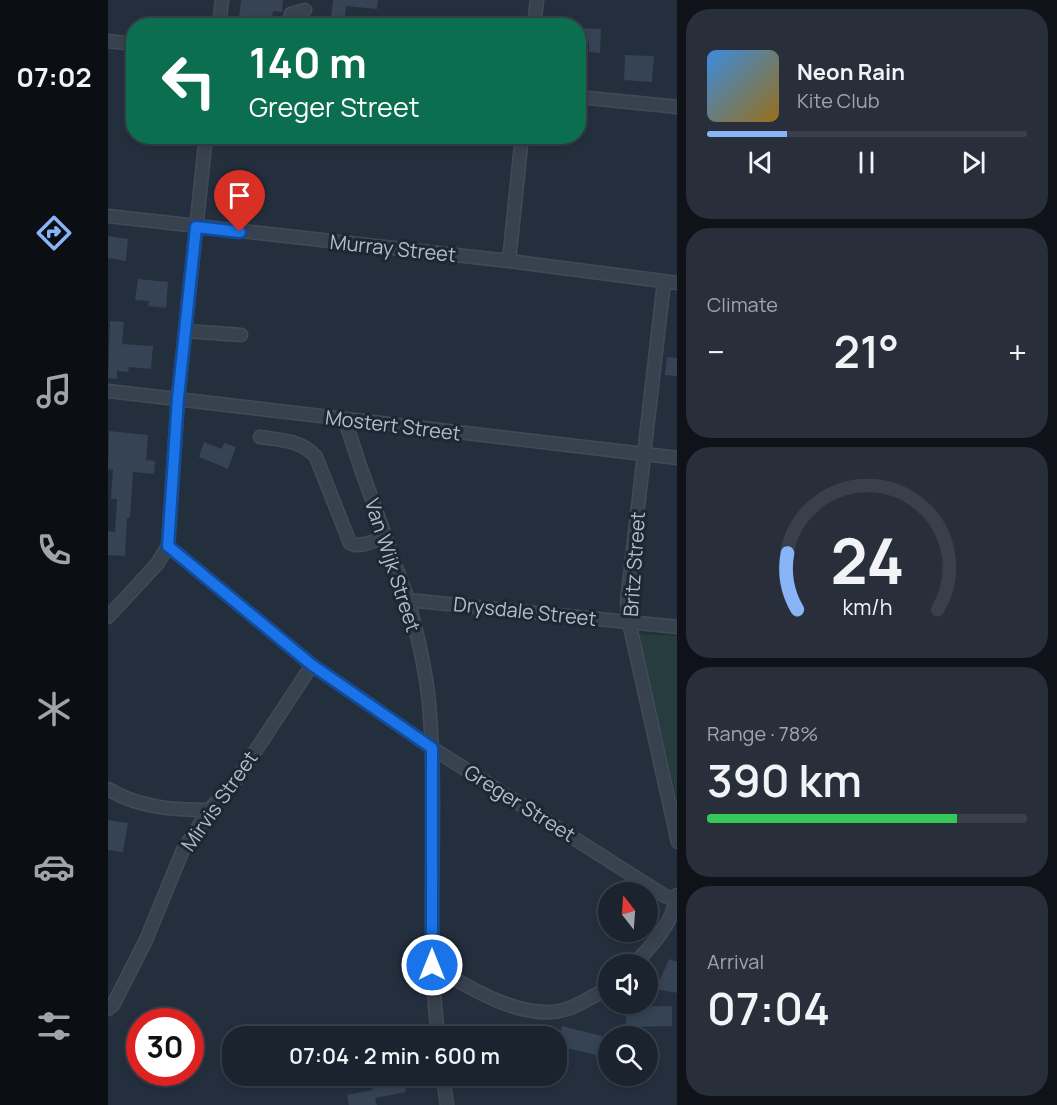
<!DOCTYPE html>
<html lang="en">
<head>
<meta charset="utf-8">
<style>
	body { margin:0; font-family:Manrope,sans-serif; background:#282f3a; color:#f1f3f6; height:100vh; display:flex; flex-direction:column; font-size:22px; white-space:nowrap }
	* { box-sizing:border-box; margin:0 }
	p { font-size:20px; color:#a0a4aa }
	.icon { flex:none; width:33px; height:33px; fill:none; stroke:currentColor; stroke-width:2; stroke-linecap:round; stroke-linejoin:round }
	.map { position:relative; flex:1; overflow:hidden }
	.panel { display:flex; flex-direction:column; gap:9px; padding:9px; background:#0f1319; width:380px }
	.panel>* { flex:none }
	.hud { position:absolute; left:18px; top:18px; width:460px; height:126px; border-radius:24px; box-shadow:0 3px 9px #0003,0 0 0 2px #39404a; background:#0b6e4f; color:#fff; overflow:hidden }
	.needle { width:39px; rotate:343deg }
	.controls { position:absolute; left:490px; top:882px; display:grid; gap:12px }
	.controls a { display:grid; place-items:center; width:60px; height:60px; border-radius:50%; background:#1b232e; box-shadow:0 3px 9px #0003,0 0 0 2px #39404a; font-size:30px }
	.speed { position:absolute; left:18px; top:1008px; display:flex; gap:12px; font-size:30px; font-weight:700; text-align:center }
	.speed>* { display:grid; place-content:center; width:78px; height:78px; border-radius:50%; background:#1b232e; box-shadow:0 3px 9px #0003,0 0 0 2px #39404a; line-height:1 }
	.speed .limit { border:9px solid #d22; background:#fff; color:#111 }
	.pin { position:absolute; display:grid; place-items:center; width:51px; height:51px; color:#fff; margin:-62px -26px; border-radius:50% 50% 50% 0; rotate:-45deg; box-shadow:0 0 6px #0007 }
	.pin .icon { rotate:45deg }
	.me { position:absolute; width:66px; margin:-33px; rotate:0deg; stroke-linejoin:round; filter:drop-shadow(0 0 4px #0008) }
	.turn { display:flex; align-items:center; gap:21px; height:126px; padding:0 24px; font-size:27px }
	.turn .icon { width:78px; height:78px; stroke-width:2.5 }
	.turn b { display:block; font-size:42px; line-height:51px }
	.big { font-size:45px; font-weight:600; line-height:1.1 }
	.panel .card { flex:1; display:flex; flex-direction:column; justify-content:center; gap:9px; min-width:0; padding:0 21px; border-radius:24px; background:#282f3a }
	.panel .dial { align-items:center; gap:0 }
	.dial svg { height:156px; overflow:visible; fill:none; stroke:#39404a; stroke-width:7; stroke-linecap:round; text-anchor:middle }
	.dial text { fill:#f1f3f6; stroke:none }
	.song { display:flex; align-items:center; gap:18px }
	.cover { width:72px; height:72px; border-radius:9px; background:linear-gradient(135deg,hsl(210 70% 55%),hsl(40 70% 35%)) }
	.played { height:6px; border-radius:3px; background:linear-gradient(90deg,#8ab4f8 25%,#39404a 25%) }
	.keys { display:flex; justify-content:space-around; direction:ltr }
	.heat { display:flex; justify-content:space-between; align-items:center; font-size:33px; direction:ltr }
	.charge { height:9px; border-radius:4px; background:linear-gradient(90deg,#34c759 78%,#39404a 0) }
	.trip { position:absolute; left:114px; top:1026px; width:345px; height:60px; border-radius:24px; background:#1b232e; box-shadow:0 3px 9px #0003,0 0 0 2px #39404a; font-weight:600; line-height:60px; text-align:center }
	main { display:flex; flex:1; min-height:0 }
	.menu { display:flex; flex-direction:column; width:108px; justify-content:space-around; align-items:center; background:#0b0e12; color:#a0a4aa }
	.menu .icon { width:42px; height:42px }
	.menu .on { color:#8ab4f8 }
	.menu b { font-size:27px; color:#f1f3f6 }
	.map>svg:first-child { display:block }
</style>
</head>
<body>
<main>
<nav class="menu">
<b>07:02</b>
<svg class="icon on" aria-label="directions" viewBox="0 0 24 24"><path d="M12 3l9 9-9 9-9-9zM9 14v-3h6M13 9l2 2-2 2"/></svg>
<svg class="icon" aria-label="music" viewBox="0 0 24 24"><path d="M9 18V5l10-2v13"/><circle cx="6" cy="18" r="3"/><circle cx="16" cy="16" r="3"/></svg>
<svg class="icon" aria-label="phone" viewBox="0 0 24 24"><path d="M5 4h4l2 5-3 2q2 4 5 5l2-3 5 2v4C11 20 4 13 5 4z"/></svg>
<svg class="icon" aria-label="climate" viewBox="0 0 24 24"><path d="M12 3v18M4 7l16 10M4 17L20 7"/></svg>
<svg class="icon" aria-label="car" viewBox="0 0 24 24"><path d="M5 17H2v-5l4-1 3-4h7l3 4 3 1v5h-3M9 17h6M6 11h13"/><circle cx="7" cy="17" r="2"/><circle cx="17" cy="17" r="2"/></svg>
<svg class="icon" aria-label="filters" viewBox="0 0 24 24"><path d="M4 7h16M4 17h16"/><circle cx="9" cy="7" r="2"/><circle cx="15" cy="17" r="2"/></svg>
</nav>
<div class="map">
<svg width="570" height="1105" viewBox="0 0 570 1105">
	<rect width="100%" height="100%" fill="#242f3e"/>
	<!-- green -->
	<path fill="#263c3f" d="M 530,634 L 569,636 L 569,799 Z"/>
	<!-- building -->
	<path fill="#364354" d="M 133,0 L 175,0 L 174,12 L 165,11 L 163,26 L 130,26 Z
		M 225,0 L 270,0 L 269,9 L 238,6 L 236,26 L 222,26 Z
		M 471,28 L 493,29 L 492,53 L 481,52 L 481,42 L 471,41 Z
		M 517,55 L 546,56 L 544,82 L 516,80 Z
		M 0,236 L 20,239 L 18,261 L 0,258 Z
		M 30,279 L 60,282 L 58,308 L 40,306 L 41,301 L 27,300 Z
		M 2,321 L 16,322 L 14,344 L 45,346 L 43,369 L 21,367 L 20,372 L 9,371 L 9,379 L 0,378 Z
		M 559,357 L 570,358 L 570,376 L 557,375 Z
		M 1,431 L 40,435 L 38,460 L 47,461 L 46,474 L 25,472 L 22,518 L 19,518 L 17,556 L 0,555 L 0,531 L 7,532 L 9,499 L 3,499 L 5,470 L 0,469 Z
		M 96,442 L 114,449 L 116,443 L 128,447 L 120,469 L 91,457 Z
		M 0,820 L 20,823 L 15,852 L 0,850 Z
		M 561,959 L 570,962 L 570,993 L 545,989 L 546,979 L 552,980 Z
		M 564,1006 L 564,1026 L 518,1027 L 518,1007 Z
		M 454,1026 L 494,1036 L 489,1055 L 449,1046 Z
		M 365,1027 L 420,1030 L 420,1036 L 364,1036 Z
		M 262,1076 L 279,1076 L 279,1079 L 295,1076 L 298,1092 L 267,1098 L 269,1105 L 241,1105 L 239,1095 L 265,1090 Z"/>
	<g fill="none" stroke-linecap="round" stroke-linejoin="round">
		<!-- minor casing -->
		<g stroke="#414a57" stroke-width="15">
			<path id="minor" d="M 111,26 L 114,0
				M 180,26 L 183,14 L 197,10
				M 426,26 L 429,0
				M 0,41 L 26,44
				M 471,97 L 570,107
				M 198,136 L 198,137
				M 0,216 L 401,261 L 570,283
				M 401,261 L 414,136
				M 556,282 L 519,602 L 521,622 L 570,842
				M 78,331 L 133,335
				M 0,391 L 570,458
				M 237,420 L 252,466 L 300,600 C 309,633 318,669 321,703 C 331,814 317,926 330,1036
				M 152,437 C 173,440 193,440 208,457 L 242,543 C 252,549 267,540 277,537
				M 60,546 L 204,665 L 324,748 L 557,896 L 568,900
				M 300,600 L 570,627
				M 0,617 L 49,564 L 60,546 L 70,398 L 98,136
				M 0,789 C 31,808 66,810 101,810
				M 526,964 C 545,945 565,923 569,895
				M 324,965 C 359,987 417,1023 459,1009 C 474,1004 487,995 501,987
				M 0,1009 L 5,1005 L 38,940 L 75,850 L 101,810 L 125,785 L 204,665
				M 335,1076 L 339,1105"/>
		</g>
		<!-- minor -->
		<use href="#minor" stroke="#38414e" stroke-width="12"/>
	</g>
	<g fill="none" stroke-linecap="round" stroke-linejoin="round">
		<!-- route casing -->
		<g stroke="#114b97" stroke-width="15">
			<path id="route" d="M 132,232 L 88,227 L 70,398 L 60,546 L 204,665 L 324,748 L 324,965"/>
		</g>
		<!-- route -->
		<use href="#route" stroke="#1a73e8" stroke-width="10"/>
	</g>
	<g text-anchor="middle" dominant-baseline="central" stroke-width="6" stroke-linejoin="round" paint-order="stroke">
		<!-- street labels -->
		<g font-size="20" fill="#b4bcc9" stroke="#1d2633">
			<text transform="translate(285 248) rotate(6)">Murray Street</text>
			<text transform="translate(285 425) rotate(7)">Mostert Street</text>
			<text transform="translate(526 564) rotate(-86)">Britz Street</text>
			<text transform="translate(285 565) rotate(72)">Van Wijk Street</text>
			<text transform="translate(417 611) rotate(6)">Drysdale Street</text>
			<text transform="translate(111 801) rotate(-55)">Mirvis Street</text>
			<text transform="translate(412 803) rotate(32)">Greger Street</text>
		</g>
	</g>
</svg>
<div class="controls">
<a><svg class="needle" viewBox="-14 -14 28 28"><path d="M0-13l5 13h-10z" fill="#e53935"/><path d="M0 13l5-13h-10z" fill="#a0a4aa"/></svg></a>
<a><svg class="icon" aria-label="sound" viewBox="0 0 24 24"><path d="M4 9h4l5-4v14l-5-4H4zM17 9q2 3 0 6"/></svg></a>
<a><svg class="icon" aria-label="search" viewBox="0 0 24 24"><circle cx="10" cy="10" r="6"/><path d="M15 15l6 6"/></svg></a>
</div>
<div class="speed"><div class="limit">30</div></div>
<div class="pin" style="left:132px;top:232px;background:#d93025"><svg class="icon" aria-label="arrive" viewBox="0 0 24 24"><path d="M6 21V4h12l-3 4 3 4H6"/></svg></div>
<svg class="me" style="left:324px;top:965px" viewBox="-20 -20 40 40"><circle r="17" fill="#1a73e8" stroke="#fff" stroke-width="3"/><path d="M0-11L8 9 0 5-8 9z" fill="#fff"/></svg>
<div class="trip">07:04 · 2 min · 600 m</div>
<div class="hud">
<div class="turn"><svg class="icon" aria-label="left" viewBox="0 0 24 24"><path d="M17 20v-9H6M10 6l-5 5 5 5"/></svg><div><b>140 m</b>Greger Street</div></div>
</div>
</div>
<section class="panel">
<div class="card">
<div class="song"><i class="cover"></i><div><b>Neon Rain</b><p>Kite Club</p></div></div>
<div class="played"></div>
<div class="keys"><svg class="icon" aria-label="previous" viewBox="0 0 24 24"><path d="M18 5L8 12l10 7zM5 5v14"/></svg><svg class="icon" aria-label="pause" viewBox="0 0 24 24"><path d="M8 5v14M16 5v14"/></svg><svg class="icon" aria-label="next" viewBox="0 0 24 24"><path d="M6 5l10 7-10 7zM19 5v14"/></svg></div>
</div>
<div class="card"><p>Climate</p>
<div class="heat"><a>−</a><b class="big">21°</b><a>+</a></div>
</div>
<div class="card dial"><svg viewBox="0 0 100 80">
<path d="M14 69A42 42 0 1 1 86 69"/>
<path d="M14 69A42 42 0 0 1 9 40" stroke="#8ab4f8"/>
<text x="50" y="56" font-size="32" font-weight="700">24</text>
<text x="50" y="72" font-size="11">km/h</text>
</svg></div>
<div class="card"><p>Range · 78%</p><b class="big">390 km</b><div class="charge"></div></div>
<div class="card"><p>Arrival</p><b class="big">07:04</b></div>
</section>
</main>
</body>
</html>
